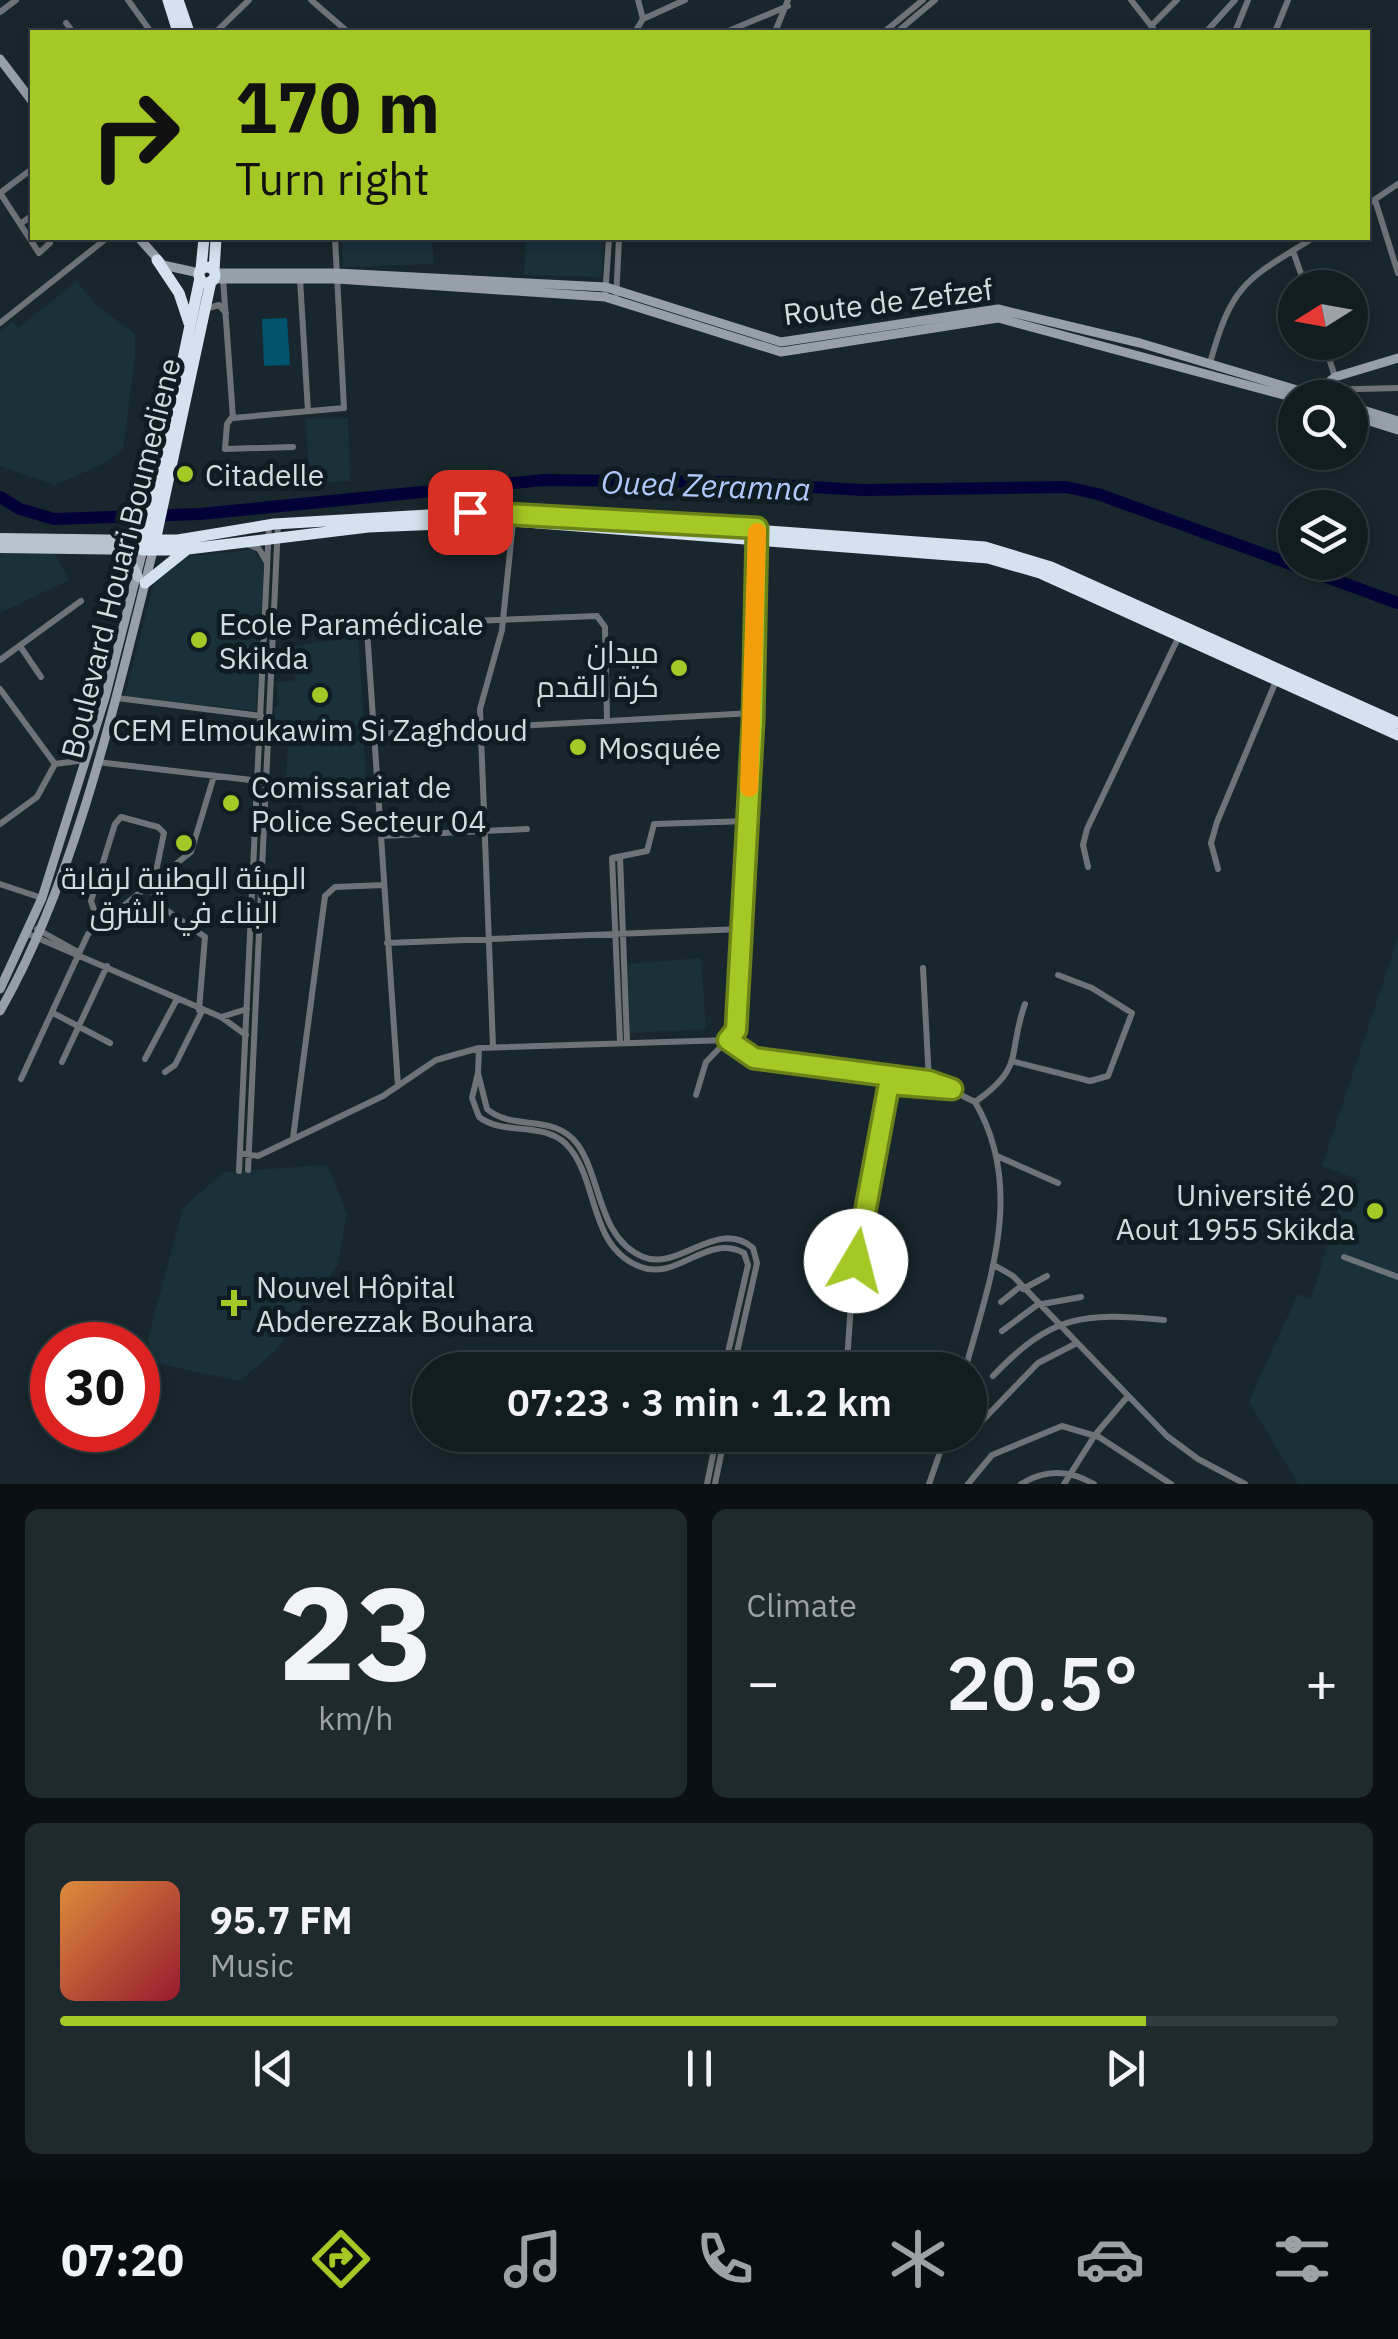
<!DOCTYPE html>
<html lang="en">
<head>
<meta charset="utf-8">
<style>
	body { margin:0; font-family:"IBM Plex Sans",Cairo,sans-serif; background:#1f2a2f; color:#f1f3f6; height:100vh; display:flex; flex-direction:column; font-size:38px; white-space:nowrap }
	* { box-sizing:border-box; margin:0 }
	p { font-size:32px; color:#9ca2a5 }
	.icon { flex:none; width:55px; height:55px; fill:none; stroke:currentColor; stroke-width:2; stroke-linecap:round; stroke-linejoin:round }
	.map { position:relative; height:1484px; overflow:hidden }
	.sheet { display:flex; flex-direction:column; gap:25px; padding:25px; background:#0a1013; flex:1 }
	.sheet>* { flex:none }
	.banner { position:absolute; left:30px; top:30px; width:1340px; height:210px; border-radius:0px; box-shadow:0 5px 15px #0003,0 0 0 2px #313b40; background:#a4c825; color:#111; overflow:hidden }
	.needle { width:65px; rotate:259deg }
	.controls { position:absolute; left:1278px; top:270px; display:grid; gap:20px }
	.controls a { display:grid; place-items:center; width:90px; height:90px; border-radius:50%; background:#121d22; box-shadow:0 5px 15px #0003,0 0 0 2px #313b40; font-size:50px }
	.speed { position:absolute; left:30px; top:1322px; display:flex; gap:20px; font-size:50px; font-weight:700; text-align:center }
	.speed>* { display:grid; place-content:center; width:130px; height:130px; border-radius:50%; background:#121d22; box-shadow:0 5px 15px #0003,0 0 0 2px #313b40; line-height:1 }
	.speed .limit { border:15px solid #d22; background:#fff; color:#111 }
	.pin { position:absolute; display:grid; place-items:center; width:85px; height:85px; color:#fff; margin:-42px; border-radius:20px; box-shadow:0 5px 15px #0006 }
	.me { position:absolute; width:110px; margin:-55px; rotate:8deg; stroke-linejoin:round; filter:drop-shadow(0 0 8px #0008) }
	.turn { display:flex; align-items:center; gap:35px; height:210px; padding:0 40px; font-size:45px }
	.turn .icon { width:130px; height:130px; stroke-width:2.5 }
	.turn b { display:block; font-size:70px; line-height:85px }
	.big { font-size:75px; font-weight:600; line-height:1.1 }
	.sheet .card { flex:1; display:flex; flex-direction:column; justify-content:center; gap:15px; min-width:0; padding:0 35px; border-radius:15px; background:#1f2a2f }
	.sheet .dial { align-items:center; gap:0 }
	.dial b { font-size:130px; line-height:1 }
	.song { display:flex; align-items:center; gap:30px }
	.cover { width:120px; height:120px; border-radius:15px; background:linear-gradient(135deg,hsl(30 70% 55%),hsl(350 70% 35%)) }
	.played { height:10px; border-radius:5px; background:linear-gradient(90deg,#a4c825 85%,#313b40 85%) }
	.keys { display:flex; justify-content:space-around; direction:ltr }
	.heat { display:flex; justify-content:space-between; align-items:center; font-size:55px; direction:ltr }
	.sheet .tiles { flex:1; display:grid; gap:25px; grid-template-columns:1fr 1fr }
	.card:last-child { grid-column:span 2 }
	.trip { position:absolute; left:412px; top:1352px; width:575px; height:100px; border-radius:50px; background:#121d22; box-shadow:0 5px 15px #0003,0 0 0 2px #313b40; font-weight:600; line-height:100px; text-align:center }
	.tabs { display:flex; height:160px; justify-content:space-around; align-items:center; background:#070c0e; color:#9ca2a5 }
	.tabs .icon { width:70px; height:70px }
	.tabs .on { color:#a4c825 }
	.tabs b { font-size:45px; color:#f1f3f6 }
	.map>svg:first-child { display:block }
</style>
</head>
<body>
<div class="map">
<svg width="1398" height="1484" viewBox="0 0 1398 1484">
	<rect width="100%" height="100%" fill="#18272d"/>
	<!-- built -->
	<path fill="#1a313a" d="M 342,238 L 432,238 L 434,264 L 343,267 Z
		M 526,238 L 603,238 L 602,277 L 524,275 Z
		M 77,281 L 96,306 L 135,333 L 135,356 L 123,449 L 105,463 L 55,485 L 0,466 L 0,331 L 12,321 L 18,328 Z
		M 348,418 L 350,481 L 309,483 L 306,419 Z
		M 253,550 L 264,564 L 256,711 L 125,696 L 154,583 L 181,557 Z
		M 54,552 L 69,580 L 0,613 L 0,553 Z
		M 358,637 L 365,736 L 333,739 L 364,737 L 366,788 L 286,777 L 288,743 L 275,743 L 274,707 L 279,706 L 276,683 L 295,680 L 294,646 Z
		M 1398,938 L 1398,1484 L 1298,1484 L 1249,1401 L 1298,1294 L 1311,1299 L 1338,1209 L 1351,1213 L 1359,1180 L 1322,1166 Z
		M 701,958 L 706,1029 L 630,1033 L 628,964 Z
		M 327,1165 L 347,1214 L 337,1266 L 276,1350 L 240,1381 L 156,1363 L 148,1339 L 183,1208 L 224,1172 Z"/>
	<!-- green -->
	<path fill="#00546d" d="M 287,318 L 290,365 L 264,366 L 262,319 Z"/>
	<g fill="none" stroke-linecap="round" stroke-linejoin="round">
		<!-- river -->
		<path stroke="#020238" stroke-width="12" d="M 0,497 L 20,509 L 54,519 L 200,514 L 543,480 L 729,482 L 863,490 L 1066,487 L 1098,494 L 1398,603"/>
		<!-- street -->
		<path stroke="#6d7378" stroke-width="6" d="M 128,0 L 151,32
			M 311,0 L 348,32
			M 638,0 L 643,19
			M 1131,0 L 1156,32
			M 0,12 L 16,0
			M 66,23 L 73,32
			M 1151,26 L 1177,0
			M 216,32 L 249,0
			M 635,32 L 643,19 L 685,0
			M 726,32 L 788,6
			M 775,32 L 788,0
			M 884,32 L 923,0
			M 897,32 L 935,0
			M 1206,32 L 1235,0
			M 1235,32 L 1248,0
			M 1275,32 L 1288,0
			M 32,169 L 0,193 L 39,253 L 50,243 L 46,238
			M 1375,200 L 1398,273
			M 1368,204 L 1398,184
			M 23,222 L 30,217 L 32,221
			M 1293,251 L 1306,288
			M 223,278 L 233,418 L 344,408 L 335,238
			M 300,279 L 308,411
			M 605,297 L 609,238
			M 616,301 L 619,238
			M 205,309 L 219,305 L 226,313
			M 0,323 L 107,238
			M 1324,342 L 1335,377
			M 1210,363 C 1232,283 1246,280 1313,238
			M 1319,390 L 1398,388
			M 232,417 L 227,424 L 225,449 L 293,447
			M 247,544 L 259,549 L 266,561
			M 20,646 L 41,677
			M 0,660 L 81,601
			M 0,689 L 55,764 L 85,760
			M 117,698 L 261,716
			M 374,734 L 753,713
			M 97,762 L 379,795
			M 0,824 L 37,797 L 55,764
			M 382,836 L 527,829
			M 620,857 L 627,1041
			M 1088,867 L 1083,845 L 1087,829 L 1179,636
			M 1218,869 L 1211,843 L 1217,822 L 1276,681
			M 0,884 L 42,898
			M 148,886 L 166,910 L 205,937 L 199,1010
			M 108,917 L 94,910 L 91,901 L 115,824 L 121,817 L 158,827 L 164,833 L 154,881
			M 37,929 L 78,952
			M 26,933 L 221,1017 L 246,1035
			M 387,943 L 742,929
			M 923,968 L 929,1081
			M 53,1013 L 110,1043
			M 221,1017 L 247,1009
			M 620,1041 L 612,858 L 647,851 L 654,824 L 748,821
			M 493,1047 L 480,709 L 502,630 L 513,522
			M 479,1048 L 478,1073 L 487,1109 C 514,1132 554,1112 578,1145 C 602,1180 598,1238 643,1257 C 679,1272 717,1217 753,1248 L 757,1263 L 733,1370
			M 755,1058 L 935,1082 L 975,1102 C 1026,1189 989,1282 965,1370
			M 145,1059 L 177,999
			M 62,1062 L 107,966
			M 1015,1062 L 1090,1081 L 1108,1076 L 1132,1013 L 1092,988 L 1058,975
			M 165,1072 L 175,1065 L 202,1011
			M 478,1073 L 472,1098 L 479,1117 C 504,1136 542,1121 566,1144 C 600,1179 587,1247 641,1267 C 677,1281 707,1233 744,1253 L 748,1265 L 724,1370
			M 21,1079 L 88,934 L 191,852 L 214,776
			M 398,1086 L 367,630 L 374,625 L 597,616 L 605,627 L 607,719
			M 696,1095 L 706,1062 L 736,1031 L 753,721 L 757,539
			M 975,1102 C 1026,1067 1007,1053 1025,1004
			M 293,1138 L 325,896 L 335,887 L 384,885
			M 240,1153 L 258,1156 L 383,1096 L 436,1060 L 479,1048 L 728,1040 L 769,1067 L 953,1089
			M 997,1156 L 1058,1183
			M 248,1170 L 278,524
			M 239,1171 L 269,525
			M 1344,1257 L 1398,1277
			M 994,1265 L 1013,1276 L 1167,1436 L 1198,1459 L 1245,1484
			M 1023,1289 L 1047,1276
			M 1001,1302 L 1021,1286
			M 1002,1331 L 1037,1305 L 1081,1297
			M 847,1362 C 852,1268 866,1174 889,1084
			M 993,1376 C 1051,1315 1082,1312 1164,1320
			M 981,1422 L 1038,1363 L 1077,1343
			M 707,1484 L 717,1435
			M 715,1484 L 725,1435
			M 929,1484 L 946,1435
			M 968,1484 L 992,1455 L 1062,1426 L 1099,1437 L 1171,1484
			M 1021,1484 C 1045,1469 1070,1470 1094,1484
			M 1064,1484 L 1095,1435 L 1128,1396"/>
		<!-- secondary -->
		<path stroke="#979fa8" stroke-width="9" d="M 0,59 L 32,101
			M 139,238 L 163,265 L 199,273
			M 215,273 L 337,273 L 606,287 L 781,342 L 998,309 L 1140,343 L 1324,398
			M 213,279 L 337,279 L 605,297 L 781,352 L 998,318 L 1295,398
			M 1310,397 L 1335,377 L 1398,358
			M 1350,406 L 1398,421
			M 1350,415 L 1398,430
			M 0,989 L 42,898 L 105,698 L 143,550
			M 0,1011 C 76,879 116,698 153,551"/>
		<!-- primary -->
		<path stroke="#b7c2cd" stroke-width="10" d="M 0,538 L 145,540
			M 0,548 L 143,550
			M 124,549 L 138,577"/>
		<!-- highway -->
		<path stroke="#d4e2ef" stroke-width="11" d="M 168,0 L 178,32
			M 178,0 L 189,32
			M 157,260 L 179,293 L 189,323
			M199 275a8 8 0 1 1 16 0a8 8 0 1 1-16 0Z
			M 201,269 L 204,238
			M 214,271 L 216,238
			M 200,278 L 143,550 L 180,550 L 368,527 L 513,521 L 988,558 L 1040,573 L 1398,735
			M 124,539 L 148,522
			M 145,540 L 178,540 L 274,524 L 496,511 L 985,547 L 1051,567 L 1398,723
			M 154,546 L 211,281
			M 145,583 L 185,551"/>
	</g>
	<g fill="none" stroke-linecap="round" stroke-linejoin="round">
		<!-- route casing -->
		<g stroke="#6b8218" stroke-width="25">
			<path id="route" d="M 470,512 L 757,528 L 753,721 L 736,1030 L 728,1040 L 754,1058 L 929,1081 L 952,1089 L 889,1084 L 856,1261"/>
		</g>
		<!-- route -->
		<use href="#route" stroke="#a4c825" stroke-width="18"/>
		<!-- slow -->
		<path stroke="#f59e0b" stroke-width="18" d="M 749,788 L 757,532"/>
	</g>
	<!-- markers -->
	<g fill="#a4c825" stroke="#0f1d23" stroke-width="4">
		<circle cx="185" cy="474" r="10"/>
		<circle cx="199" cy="640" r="10"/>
		<circle cx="679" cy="668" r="10"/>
		<circle cx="320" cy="695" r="10"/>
		<circle cx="578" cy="747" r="10"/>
		<circle cx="231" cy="803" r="10"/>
		<circle cx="184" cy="843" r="10"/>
		<circle cx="1375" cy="1211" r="10"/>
		<path d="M229 1288h10v10h10v10h-10v10h-10v-10h-10v-10h10z"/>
	</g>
	<g text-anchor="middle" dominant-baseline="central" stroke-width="10" stroke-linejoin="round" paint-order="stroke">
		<!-- street labels -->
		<g font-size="30" fill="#d2dbdf" stroke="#0f1d23">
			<text transform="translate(888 301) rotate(-7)">Route de Zefzef</text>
			<text transform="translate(120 558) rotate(-76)">Boulevard Houari Boumediene</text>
		</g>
		<!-- poi labels -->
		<g font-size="30" fill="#d2dbdf" stroke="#0f1d23" text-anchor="start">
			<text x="205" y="474">Citadelle</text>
			<text x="219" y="623">Ecole Paramédicale<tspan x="219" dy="34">Skikda</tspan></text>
			<text x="659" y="651" text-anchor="end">ميدان<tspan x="659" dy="34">كرة القدم</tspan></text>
			<text x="320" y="729" text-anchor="middle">CEM Elmoukawim Si Zaghdoud</text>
			<text x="598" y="747">Mosquée</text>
			<text x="251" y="786">Comissariat de<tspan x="251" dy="34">Police Secteur 04</tspan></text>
			<text x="184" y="877" text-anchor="middle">الهيئة الوطنية لرقابة<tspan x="184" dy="34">البناء في الشرق</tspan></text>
			<text x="1355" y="1194" text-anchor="end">Université 20<tspan x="1355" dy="34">Aout 1955 Skikda</tspan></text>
			<text x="256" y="1286">Nouvel Hôpital<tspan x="256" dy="34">Abderezzak Bouhara</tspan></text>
		</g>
		<!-- water labels -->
		<g font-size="32" font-style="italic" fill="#b2c8fd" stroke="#0f1d23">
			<text transform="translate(706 485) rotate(2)">Oued Zeramna</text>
		</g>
	</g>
</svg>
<div class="controls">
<a><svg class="needle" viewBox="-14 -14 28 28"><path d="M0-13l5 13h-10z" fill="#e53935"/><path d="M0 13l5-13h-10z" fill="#9ca2a5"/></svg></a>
<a><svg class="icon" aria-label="search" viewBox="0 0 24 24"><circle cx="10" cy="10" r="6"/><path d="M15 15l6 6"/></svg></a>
<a><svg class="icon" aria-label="layers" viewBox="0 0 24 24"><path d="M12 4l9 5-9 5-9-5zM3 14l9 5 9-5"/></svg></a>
</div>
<div class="speed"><div class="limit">30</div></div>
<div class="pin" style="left:470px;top:512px;background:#d93025"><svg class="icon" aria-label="arrive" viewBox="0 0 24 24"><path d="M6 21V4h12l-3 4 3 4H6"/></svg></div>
<svg class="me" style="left:856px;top:1261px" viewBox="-20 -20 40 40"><circle r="19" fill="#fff"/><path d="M0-13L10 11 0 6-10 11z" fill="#a4c825"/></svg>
<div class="trip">07:23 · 3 min · 1.2 km</div>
<div class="banner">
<div class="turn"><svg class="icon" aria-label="right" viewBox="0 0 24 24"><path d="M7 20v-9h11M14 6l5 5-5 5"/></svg><div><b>170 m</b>Turn right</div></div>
</div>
</div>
<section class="sheet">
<div class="tiles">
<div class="card dial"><b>23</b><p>km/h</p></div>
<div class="card"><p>Climate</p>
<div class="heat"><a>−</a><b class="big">20.5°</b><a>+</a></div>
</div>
<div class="card">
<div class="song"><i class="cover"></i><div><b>95.7 FM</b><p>Music</p></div></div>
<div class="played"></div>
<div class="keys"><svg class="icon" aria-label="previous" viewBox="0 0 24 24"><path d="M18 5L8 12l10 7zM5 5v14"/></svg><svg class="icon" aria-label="pause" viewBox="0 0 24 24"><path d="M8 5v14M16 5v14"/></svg><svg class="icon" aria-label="next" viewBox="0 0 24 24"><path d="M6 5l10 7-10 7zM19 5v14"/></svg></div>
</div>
</div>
</section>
<nav class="tabs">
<b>07:20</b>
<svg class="icon on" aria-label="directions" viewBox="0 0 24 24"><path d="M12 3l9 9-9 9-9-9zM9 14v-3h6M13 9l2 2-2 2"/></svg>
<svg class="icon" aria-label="music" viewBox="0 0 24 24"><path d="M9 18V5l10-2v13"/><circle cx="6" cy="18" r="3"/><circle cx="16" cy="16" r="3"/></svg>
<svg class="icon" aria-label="phone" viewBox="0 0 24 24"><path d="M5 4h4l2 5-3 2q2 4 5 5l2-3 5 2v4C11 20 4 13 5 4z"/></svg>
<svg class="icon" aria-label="climate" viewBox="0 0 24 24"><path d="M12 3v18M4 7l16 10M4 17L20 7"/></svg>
<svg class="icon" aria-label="car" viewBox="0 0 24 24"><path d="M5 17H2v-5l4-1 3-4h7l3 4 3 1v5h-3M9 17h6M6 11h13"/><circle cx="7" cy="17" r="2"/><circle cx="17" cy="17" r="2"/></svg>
<svg class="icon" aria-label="filters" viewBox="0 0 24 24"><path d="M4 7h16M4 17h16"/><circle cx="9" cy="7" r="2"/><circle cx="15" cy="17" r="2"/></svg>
</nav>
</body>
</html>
